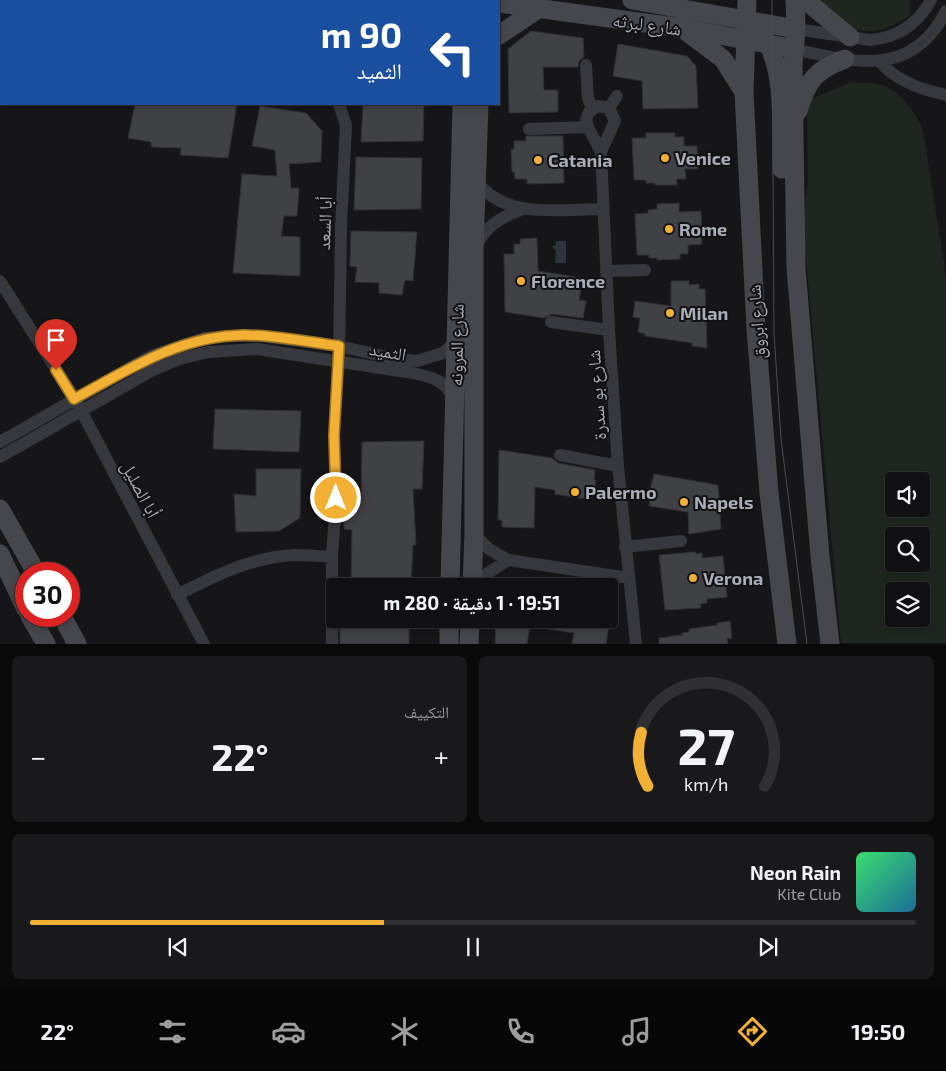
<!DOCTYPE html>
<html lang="ar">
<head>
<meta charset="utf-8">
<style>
	body { margin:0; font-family:"Exo 2","Noto Naskh Arabic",sans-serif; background:#19191b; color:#f1f3f6; direction:rtl; height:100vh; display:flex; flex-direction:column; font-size:19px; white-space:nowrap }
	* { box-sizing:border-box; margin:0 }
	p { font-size:16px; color:#9c9d9f }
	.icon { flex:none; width:28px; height:28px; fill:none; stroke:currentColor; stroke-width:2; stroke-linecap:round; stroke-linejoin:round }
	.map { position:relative; height:644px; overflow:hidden; direction:ltr }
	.details { display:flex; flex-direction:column; gap:12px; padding:12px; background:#09090a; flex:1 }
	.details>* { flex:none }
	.guide { position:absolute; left:0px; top:0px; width:500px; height:105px; box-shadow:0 2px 8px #0003,0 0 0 1px #303032; direction:rtl; background:#1a4fa0; color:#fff; overflow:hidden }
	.fabs { position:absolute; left:885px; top:472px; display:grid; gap:10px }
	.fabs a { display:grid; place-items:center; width:45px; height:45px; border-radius:5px; background:#101012; box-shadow:0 2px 8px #0003,0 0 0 1px #303032; font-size:25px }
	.speed { position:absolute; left:15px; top:562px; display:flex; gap:10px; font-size:25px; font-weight:700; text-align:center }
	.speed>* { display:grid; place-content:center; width:65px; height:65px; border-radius:50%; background:#101012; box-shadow:0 2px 8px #0003,0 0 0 1px #303032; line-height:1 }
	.speed .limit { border:8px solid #d22; background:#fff; color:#111 }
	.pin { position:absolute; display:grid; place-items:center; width:42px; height:42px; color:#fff; margin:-51px -21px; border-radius:50% 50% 50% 0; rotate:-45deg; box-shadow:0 0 5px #0007 }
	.pin .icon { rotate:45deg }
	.me { position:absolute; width:55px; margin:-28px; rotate:0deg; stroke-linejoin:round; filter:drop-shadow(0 0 4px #0008) }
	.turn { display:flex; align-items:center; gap:18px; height:105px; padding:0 15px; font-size:22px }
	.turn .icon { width:65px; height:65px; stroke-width:2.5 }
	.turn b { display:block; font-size:35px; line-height:42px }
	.big { font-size:38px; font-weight:700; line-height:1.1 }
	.details .tile { flex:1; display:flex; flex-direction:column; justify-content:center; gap:8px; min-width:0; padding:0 18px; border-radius:8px; background:#19191b }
	.details .dial { align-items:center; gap:0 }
	.dial svg { height:130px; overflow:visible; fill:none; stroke:#303032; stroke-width:7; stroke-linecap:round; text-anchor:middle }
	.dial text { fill:#f1f3f6; stroke:none }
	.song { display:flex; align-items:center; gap:15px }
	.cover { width:60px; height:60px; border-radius:8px; background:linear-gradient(135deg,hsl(140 70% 55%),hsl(200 70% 35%)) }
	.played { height:5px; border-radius:2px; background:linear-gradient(90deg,#f2b134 40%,#303032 40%) }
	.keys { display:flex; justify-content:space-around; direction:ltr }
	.heat { display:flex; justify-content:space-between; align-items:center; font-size:28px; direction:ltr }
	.details .tiles { flex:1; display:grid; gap:12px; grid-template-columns:1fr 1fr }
	.tile:last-child { grid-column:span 2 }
	.trip { position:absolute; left:326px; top:578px; width:292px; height:50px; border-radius:5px; background:#101012; box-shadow:0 2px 8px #0003,0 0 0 1px #303032; font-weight:700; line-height:50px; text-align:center; direction:rtl }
	.dock { display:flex; height:80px; justify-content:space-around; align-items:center; background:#060607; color:#9c9d9f }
	.dock .icon { width:35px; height:35px }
	.dock .current { color:#f2b134 }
	.dock b { font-size:22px; color:#f1f3f6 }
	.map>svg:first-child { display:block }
</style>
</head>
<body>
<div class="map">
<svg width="946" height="644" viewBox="0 0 946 644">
	<rect width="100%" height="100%" fill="#161618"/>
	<!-- green -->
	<path fill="#1e261f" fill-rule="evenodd" d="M 815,0 L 910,0 L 910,16 C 867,43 848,32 815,0 Z
		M 851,82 C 860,83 872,82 882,85 C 897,89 918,115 923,130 L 946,276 L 946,643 L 841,643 L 803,225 L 808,180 L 807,105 L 811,99 ZM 894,481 L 921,481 L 921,509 L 894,509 ZM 894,536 L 921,536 L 921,564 L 894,564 ZM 894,591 L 921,591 L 921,619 L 894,619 Z"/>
	<!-- water -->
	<path fill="#2c353c" d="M 556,241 L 566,241 L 566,263 L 555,263 L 556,251 L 552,247 L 556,245 Z"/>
	<!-- building -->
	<path fill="#404145" stroke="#303034" d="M 531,31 L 583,38 L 584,57 L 579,61 L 578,67 L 543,67 L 544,90 L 558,90 L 558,112 L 509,113 L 508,49 Z
		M 618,44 L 687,56 L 696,66 L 698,108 L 643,109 L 642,81 L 613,76 Z
		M 135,104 L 237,104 L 228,158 L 180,155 L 181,148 L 151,147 L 151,142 L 128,138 Z
		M 363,104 L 424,104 L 423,141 L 361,142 Z
		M 260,106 L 306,113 L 322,131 L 321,162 L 289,164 L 291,188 L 299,188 L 297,216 L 284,216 L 281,236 L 300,237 L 300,276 L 233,273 L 242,174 L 277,176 L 275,150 L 252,146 Z
		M 646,133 L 675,133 L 675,137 L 684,137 L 684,146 L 697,146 L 698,169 L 685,169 L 686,179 L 677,179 L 677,185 L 655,185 L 654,183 L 646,183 L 646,180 L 634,180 L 632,138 L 646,138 Z
		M 526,136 L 563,136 L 564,183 L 527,184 L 527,179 L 515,179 L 514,172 L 512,172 L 511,149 L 514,149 L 514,141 L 526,141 Z
		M 356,157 L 422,158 L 421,209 L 354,210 Z
		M 679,203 L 679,212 L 701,211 L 702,244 L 688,245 L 688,254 L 680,254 L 680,259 L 657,260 L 657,258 L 649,258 L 649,255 L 637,255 L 635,214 L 648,213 L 648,210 L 657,209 L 657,204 Z
		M 351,231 L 417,232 L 413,281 L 405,280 L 402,295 L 379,293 L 379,283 L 355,282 L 357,267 L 350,266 Z
		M 537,238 L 538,271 L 583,278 L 579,300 L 586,301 L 583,318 L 552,314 L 544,318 L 505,312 L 504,254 L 514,254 L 514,244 L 520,244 L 520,239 Z
		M 671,281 L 689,281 L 689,285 L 699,284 L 699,289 L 705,289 L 707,348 L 692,346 L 692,343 L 645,336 L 645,334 L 638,332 L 640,318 L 633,317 L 635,301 L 671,306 Z
		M 215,409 L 301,411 L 299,452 L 213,449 Z
		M 424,441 L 422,489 L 413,489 L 416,545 L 413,545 L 411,586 L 351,586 L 352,530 L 344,529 L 344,498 L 361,498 L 362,442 Z
		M 499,450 L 552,458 L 558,463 L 595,470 L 594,480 L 596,480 L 594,496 L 587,495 L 586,499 L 555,494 L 555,490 L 535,487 L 534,528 L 502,527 L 502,520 L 498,520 Z
		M 256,469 L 301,469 L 300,518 L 279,531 L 236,532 L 234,494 L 256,496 Z
		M 654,474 L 718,485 L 721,529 L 689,534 L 688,512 L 649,506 L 650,498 L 648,498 Z
		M 695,552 L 696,554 L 702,553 L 702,558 L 723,556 L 727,597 L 707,599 L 707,603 L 700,604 L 701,608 L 665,610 L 659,555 Z
		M 496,619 L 604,619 L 609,625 L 606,644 L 572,644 L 574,633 L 530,626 L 527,644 L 495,644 Z
		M 730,621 L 732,638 L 727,639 L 728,644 L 659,644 L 659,638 L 682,635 L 682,633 L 689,632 L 689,629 L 717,625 L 717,623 Z
		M 340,625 L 409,626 L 409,644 L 340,644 Z"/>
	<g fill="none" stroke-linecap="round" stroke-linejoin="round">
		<!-- street -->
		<path stroke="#37383d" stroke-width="12" d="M 796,29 L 870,40 C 897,38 918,24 931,0
			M 795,49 C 854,63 913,78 946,11
			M 880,62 C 895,80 923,90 946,95
			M 586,65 L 588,98 L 592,109
			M 0,76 L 1,75
			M 598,106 L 609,108 L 615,121 L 601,152 L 588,127 L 586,119 L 589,112 Z
			M 609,108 L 617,96
			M 529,129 L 588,127
			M 601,152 L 609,330 L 618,466 L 636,644
			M 477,182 C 506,220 560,209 602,209
			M 476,246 C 487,225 501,217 523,209
			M 606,271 L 645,270
			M 0,281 L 75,399 L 204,644
			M 551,322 L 609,330
			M 0,442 L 151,356 L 205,338 L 232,336 L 262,336 L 339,346 L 396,359 L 417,361 L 443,353 L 456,341
			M 560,455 L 618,466
			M 0,457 L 153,370 L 180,359 L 208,352 L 257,349 L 413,373 C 432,377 445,380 454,399
			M 474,534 L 489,549 L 508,560 L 629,578
			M 625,547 L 681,541
			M 475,586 L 479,579 L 508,560
			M 177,595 C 214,576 252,557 294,555 C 306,555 320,556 332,557
			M 332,644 L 332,557 L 336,498 L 334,435 L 339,360 L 341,227 L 346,125 L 339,104"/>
		<!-- secondary -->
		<path stroke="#45474d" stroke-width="19" d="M 426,0 L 428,1
			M 632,0 L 796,29
			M 747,0 L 744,92 L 756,329 L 769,493 L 787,644
			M 795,0 L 796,29 L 793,65 L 796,268 L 820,556 L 830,644
			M 805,0 L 850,37
			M 467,1 L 468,0
			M 485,1 L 485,0
			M 499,3 L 682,28 L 795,49
			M 687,32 L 723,59 L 744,92
			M 499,35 L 538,9
			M 762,35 C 787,66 781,131 782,169
			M 798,111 C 807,81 815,70 845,59
			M 0,509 L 37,574
			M 0,554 L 26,609
			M 450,586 L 462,104
			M 472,586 L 474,534 L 474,249 L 479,104
			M 30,616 L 46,644
			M 62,616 L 77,644
			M 449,644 L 449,619
			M 469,644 L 470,619"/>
		<!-- tram -->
		<path stroke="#4a4c52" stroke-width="1" d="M 772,0 L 774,334 L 781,439 L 807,644"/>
	</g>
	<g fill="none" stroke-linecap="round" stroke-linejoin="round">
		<!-- route casing -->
		<g stroke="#9d7322" stroke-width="12">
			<path id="route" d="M 56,370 L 74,399 C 129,369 179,336 244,335 C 275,335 308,342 339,346 L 334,435 L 336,498"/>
		</g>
		<!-- route -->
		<use href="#route" stroke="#f2b134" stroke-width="9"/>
	</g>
	<!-- markers -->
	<g fill="#f2b134" stroke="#111113" stroke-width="2">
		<circle cx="665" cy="158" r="5"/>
		<circle cx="538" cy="160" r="5"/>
		<circle cx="669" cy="229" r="5"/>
		<circle cx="521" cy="281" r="5"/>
		<circle cx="670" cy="313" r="5"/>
		<circle cx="575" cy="492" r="5"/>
		<circle cx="684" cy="502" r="5"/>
		<circle cx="693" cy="578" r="5"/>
	</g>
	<g text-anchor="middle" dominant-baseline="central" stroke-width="4" stroke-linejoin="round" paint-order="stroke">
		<!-- street labels -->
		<g font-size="18" fill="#a8adb8" stroke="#111113">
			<text transform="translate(647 24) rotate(8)">شارع لبرثه</text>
			<text transform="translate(324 223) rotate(-88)">أبا السعد</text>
			<text transform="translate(756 322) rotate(-94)">شارع ابروق</text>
			<text transform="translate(456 345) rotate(-89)">شارع المرونه</text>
			<text transform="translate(388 351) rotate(10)">الثميد</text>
			<text transform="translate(596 395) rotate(-94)">شارع بو سدرة</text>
			<text transform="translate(141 489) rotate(62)">أبا الصليل</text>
		</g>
		<!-- poi labels -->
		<g font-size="18" font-weight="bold" fill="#a8adb8" stroke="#111113" text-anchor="start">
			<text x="675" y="158">Venice</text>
			<text x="548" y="160">Catania</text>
			<text x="679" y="229">Rome</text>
			<text x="531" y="281">Florence</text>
			<text x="680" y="313">Milan</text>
			<text x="585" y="492">Palermo</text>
			<text x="694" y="502">Napels</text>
			<text x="703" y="578">Verona</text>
		</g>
	</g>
</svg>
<div class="fabs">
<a><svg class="icon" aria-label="sound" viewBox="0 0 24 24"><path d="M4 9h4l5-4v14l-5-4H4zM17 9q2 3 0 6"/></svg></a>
<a><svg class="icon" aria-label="search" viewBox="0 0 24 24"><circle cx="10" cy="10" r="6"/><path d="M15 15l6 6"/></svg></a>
<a><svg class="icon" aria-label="layers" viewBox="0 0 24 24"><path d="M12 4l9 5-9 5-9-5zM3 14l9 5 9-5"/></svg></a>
</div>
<div class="speed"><div class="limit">30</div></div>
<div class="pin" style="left:56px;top:370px;background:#d93025"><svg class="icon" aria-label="arrive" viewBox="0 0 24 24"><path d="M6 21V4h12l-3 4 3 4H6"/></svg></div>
<svg class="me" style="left:336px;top:498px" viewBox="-20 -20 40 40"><circle r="17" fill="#f2b134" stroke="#fff" stroke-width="3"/><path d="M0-11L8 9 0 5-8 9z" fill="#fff"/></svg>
<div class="trip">19:51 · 1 دقيقة · 280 m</div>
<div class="guide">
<div class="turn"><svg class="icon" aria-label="left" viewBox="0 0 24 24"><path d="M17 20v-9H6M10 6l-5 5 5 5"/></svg><div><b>90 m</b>الثميد</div></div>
</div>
</div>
<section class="details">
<div class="tiles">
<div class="tile dial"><svg viewBox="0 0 100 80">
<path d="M14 69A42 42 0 1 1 86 69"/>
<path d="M14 69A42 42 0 0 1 10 36" stroke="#f2b134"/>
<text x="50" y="56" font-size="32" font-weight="700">27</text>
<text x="50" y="72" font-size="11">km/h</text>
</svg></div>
<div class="tile"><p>التكييف</p>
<div class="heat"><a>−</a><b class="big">22°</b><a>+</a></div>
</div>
<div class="tile">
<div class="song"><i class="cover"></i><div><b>Neon Rain</b><p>Kite Club</p></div></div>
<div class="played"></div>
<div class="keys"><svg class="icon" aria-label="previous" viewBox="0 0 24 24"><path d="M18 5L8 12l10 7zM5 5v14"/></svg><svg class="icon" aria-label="pause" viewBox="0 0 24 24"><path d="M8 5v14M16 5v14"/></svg><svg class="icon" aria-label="next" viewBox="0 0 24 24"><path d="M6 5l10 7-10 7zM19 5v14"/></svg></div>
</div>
</div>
</section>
<nav class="dock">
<b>19:50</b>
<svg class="icon current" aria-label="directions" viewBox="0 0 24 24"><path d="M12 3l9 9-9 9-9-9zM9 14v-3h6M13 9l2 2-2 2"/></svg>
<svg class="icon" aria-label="music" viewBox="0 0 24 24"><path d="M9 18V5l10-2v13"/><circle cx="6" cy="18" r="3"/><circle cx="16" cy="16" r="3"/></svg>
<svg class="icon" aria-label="phone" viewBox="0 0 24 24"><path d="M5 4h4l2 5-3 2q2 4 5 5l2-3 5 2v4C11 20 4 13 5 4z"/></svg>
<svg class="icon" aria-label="climate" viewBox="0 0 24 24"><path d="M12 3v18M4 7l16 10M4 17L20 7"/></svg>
<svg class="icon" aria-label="car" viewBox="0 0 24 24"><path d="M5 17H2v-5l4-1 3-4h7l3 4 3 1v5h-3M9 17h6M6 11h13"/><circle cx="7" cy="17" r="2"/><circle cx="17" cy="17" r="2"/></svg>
<svg class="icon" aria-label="filters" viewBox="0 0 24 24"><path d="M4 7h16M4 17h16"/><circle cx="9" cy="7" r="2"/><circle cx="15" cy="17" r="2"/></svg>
<b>22°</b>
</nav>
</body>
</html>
